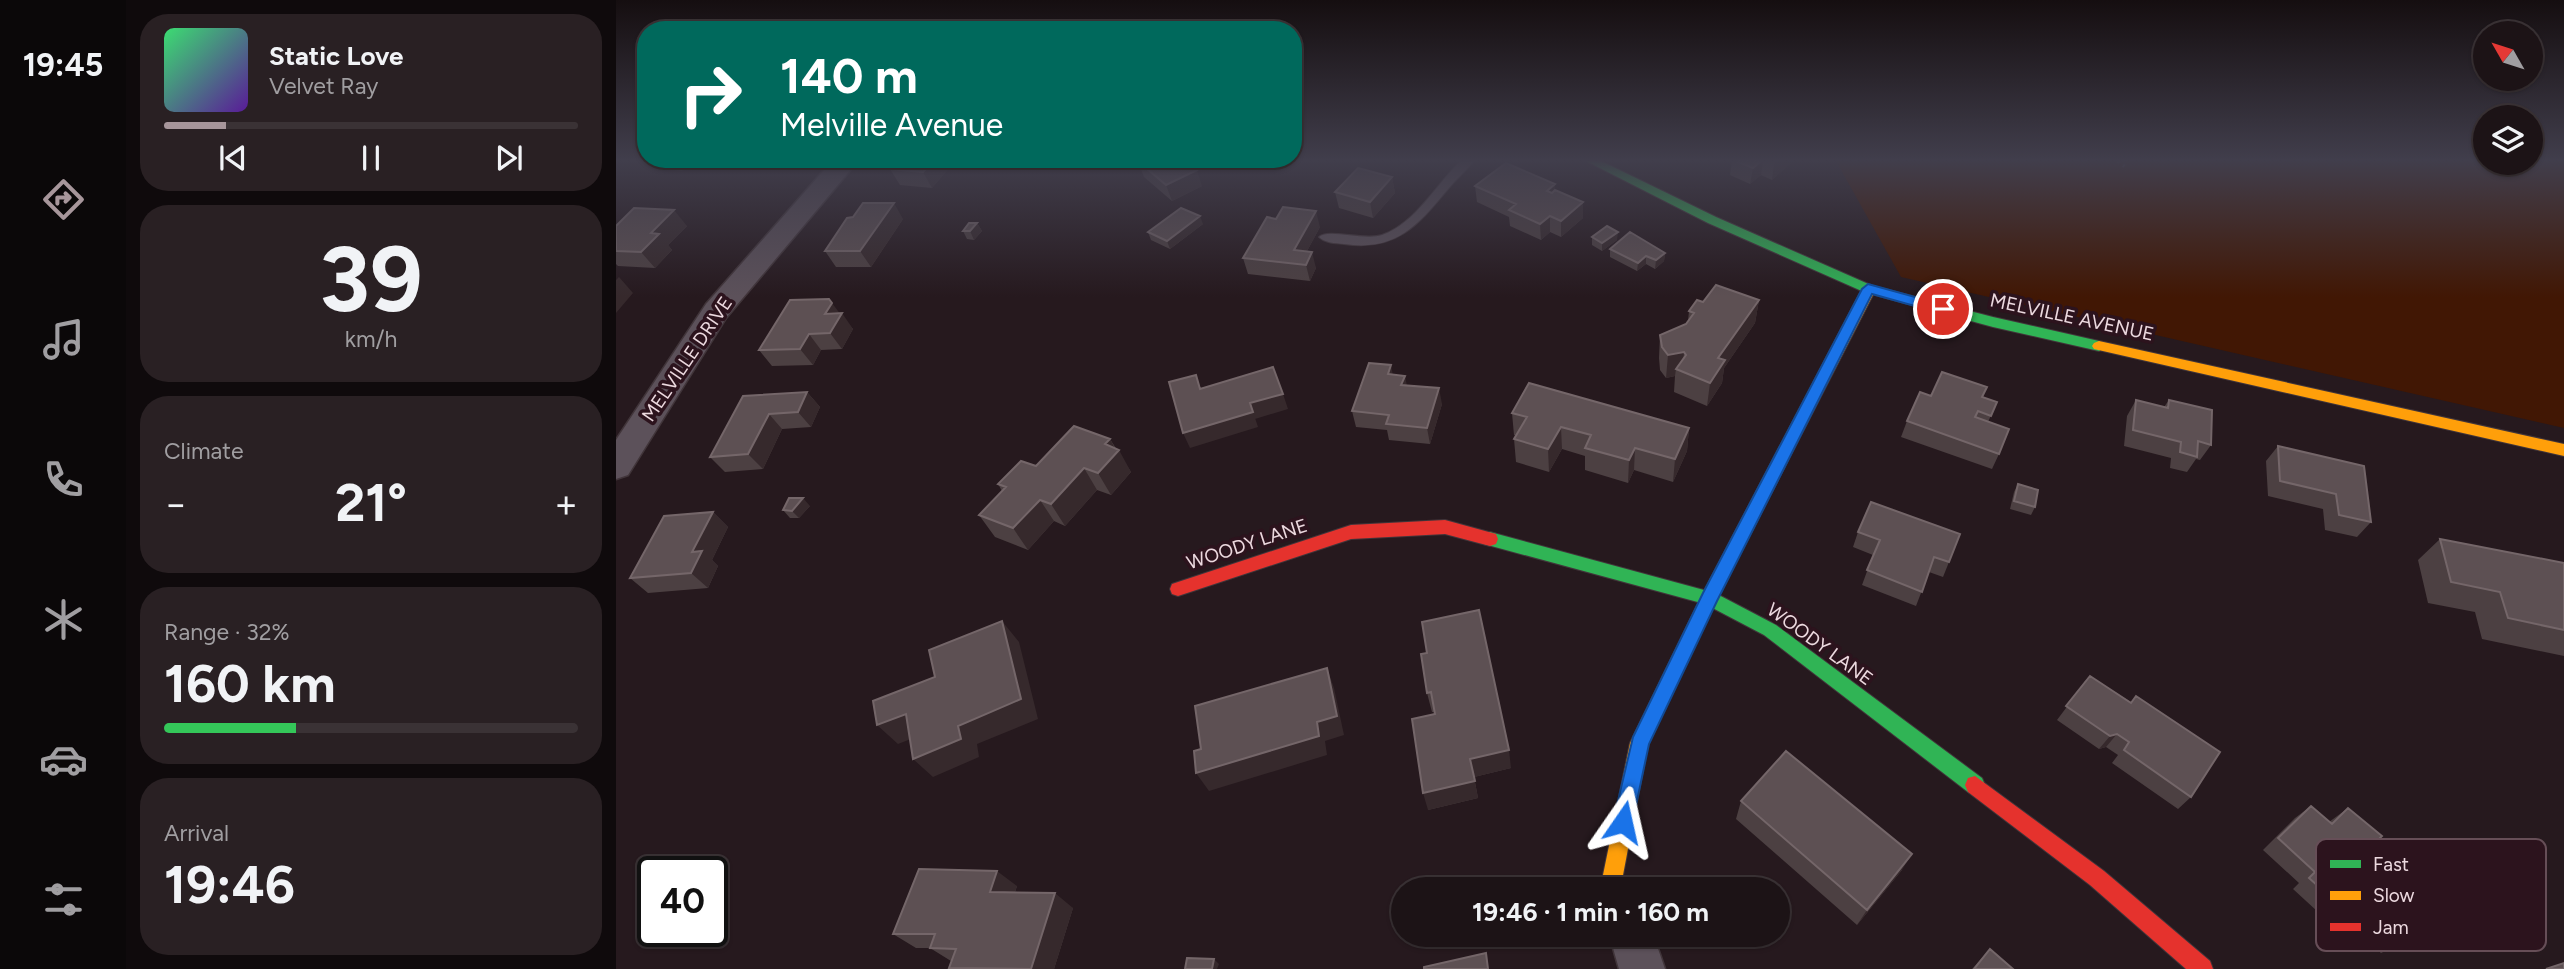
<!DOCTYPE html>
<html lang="en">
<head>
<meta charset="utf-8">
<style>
	body { margin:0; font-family:Figtree,sans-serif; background:#292023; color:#f1f3f6; height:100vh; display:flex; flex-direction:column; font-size:26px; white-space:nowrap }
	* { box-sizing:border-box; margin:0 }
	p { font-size:23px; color:#a09ea1 }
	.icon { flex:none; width:38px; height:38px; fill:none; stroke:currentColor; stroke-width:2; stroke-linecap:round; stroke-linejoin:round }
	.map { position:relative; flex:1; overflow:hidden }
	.details { display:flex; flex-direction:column; gap:14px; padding:14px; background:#0f0a0c; width:490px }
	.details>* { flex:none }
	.top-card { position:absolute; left:21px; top:21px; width:665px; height:147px; border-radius:28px; box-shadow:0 2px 5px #0004,0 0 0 2px #3a3235; background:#00695c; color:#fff; overflow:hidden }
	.needle { width:46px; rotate:309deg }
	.tools { position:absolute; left:1857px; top:21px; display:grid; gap:14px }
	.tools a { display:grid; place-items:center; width:70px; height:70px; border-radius:50%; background:#1c1316; box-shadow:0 2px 5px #0004,0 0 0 2px #3a3235; font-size:35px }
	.speed { position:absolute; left:21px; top:856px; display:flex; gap:14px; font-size:35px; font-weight:700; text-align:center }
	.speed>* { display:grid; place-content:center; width:91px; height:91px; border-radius:50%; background:#1c1316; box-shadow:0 2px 5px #0004,0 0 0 2px #3a3235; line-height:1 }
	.speed .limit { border:4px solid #111; border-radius:10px; background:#fff; color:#111 }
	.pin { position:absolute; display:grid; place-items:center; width:60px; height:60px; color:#fff; margin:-30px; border:4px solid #fff; border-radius:50%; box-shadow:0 2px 7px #0007 }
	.me { position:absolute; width:77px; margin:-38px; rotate:11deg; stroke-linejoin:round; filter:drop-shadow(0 0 5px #0008) }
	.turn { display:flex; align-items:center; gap:24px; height:147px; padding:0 28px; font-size:32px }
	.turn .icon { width:91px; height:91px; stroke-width:2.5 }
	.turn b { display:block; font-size:49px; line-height:60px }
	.big { font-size:52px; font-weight:700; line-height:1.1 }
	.details .widget { flex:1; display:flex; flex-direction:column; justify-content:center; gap:10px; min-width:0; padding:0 24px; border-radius:28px; background:#292023 }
	.details .dial { align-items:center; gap:0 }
	.dial b { font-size:91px; line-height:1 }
	.song { display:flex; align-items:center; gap:21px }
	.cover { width:84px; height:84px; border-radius:10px; background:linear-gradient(135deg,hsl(140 70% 55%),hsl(270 70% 35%)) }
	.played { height:7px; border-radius:4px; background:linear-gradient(90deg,#a7969b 15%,#3a3235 15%) }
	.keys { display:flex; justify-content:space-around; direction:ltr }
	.heat { display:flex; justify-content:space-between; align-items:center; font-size:38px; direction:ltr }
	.charge { height:10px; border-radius:5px; background:linear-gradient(90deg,#34c759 32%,#3a3235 0) }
	.trip { position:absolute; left:775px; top:877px; width:399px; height:70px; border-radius:35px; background:#1c1316; box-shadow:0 2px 5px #0004,0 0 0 2px #3a3235; font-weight:700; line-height:70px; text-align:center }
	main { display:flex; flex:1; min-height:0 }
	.tab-bar { display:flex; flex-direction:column; width:126px; justify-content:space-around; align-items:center; background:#0b0809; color:#a09ea1 }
	.tab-bar .icon { width:49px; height:49px }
	.tab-bar .active { color:#a7969b }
	.tab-bar b { font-size:32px; color:#f1f3f6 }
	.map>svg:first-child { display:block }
</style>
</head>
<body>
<main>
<nav class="tab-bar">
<b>19:45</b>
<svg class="icon active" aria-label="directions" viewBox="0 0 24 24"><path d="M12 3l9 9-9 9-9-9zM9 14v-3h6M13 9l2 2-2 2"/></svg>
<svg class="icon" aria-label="music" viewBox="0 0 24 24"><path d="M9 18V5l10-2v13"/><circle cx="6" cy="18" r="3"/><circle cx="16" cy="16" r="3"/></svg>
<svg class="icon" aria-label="phone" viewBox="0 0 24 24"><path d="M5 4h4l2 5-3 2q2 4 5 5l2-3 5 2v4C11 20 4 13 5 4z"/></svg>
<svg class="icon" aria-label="climate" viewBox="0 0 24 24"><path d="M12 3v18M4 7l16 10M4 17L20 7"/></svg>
<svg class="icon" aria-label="car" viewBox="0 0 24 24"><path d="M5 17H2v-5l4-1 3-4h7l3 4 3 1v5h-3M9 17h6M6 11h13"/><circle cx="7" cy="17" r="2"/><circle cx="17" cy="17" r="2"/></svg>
<svg class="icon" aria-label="filters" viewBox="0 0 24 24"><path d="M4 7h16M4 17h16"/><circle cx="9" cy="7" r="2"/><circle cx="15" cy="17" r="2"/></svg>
</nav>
<section class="details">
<div class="widget">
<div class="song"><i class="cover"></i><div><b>Static Love</b><p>Velvet Ray</p></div></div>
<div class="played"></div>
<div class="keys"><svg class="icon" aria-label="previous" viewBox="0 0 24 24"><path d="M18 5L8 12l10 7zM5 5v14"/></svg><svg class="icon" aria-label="pause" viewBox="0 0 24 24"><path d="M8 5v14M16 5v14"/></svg><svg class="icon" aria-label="next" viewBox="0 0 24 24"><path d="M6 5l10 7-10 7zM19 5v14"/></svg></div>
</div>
<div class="widget dial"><b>39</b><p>km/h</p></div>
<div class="widget"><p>Climate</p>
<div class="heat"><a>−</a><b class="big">21°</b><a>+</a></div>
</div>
<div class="widget"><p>Range · 32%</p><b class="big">160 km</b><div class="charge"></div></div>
<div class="widget"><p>Arrival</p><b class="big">19:46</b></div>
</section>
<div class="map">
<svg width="1948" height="969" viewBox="0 0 1948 969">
	<rect width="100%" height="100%" fill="#26191e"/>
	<!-- green -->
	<path fill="#411704" d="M 1220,161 L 1948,161 L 1948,428 L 1285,277 Z"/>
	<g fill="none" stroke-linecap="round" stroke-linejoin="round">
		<!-- lane casing -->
		<g stroke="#41353a" stroke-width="2">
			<path id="lane" d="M 845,161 L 858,161 C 850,171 840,179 832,189 C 802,225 780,252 728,244 C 719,243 709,243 703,237 C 712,228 748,241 766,235 C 800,223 820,184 845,161 Z"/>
		</g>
		<!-- street casing -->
		<g stroke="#41353a" stroke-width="3">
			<path id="street" d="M 216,161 L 242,161 L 110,318 L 12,475 L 0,479 L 0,440 L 90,304 Z
				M 993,934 L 1037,934 L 1049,969 L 1003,969 Z"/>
		</g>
		<!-- fast casing -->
		<g stroke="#41353a" stroke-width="2">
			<path id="fast" d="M 970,161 L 985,161 L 1100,217 L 1257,286 L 1377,317 L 1483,341 L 1490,346 L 1483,351 L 1377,327 L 1248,292 L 1092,223 Z
				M 874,532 L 1099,593 L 1160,625 L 1366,778 L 1369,785 L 1366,792 L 1359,794 L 1352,792 L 1148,635 L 1089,604 L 868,544 L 866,539 L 868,534 Z"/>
		</g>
		<!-- slow casing -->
		<g stroke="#41353a" stroke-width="2">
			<path id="slow" d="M 1253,285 L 1260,289 L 1100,601 L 1032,744 L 1007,875 L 1011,889 L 991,889 L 987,875 L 1014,743 L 1087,593 L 1246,289 Z
				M 1483,341 L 1948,444 L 1948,456 L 1478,349 L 1476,346 L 1478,343 Z"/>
		</g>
		<!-- jam casing -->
		<g stroke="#41353a" stroke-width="2">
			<path id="jam" d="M 829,520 L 880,534 L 882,539 L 880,544 L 874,546 L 829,534 L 735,539 L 562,596 L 556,594 L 554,589 L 556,584 L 735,525 Z
				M 1359,776 L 1488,871 L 1594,961 L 1597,969 L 1570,969 L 1474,885 L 1352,792 L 1349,785 L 1352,778 Z"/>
		</g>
		<!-- path -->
		<path stroke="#5f555a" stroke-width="3.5" stroke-dasharray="2 4.5" stroke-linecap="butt" d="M 1502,161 L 1512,169"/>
		<!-- lane -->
		<use href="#lane" fill="#5c515a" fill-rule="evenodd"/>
		<!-- street -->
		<use href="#street" fill="#5c515a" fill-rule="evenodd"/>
		<!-- fast -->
		<use href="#fast" fill="#30b455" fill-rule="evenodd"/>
		<!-- slow -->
		<use href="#slow" fill="#ff9f0a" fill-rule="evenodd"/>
		<!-- jam -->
		<use href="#jam" fill="#e5322d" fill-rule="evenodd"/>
	</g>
	<!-- wall -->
	<path fill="#4c4042" d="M 32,161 L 76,161 L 66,171 L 37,167 Z
		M 339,161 L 316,188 L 284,185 L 274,169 Z
		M 522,161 L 586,186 L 556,201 L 528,177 Z
		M 1116,161 L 1177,161 L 1156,180 L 1145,175 L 1134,184 L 1114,175 Z
		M 776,177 L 779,193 L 757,218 L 723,208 L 719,192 Z
		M 859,186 L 939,190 L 967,218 L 945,237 L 934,232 L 925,240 L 894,226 L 893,217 L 861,202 Z
		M 287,219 L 255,267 L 220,267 L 209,251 Z
		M 361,223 L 366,231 L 358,240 L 351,239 L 347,231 Z
		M 587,224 L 554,249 L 535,240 L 532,232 Z
		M 0,226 L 71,226 L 52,245 L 56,250 L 39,268 L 2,266 L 0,264 Z
		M 704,227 L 691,251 L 700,268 L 694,281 L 632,274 L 627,258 Z
		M 976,237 L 1001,240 L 986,251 L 976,245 Z
		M 994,249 L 1049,253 L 1048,261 L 1039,269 L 1030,264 L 1021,271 L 994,257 Z
		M 1143,300 L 1139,323 L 1108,368 L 1106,383 L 1091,406 L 1058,392 L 1059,376 L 1050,378 L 1044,370 L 1043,358 L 1044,335 L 1070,324 L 1072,321 L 1073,311 L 1087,302 Z
		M 224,314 L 237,329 L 226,349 L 205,350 L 197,365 L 156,366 L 143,350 Z
		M 777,374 L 790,385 L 826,404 L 814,444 L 773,440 L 771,430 L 740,427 L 736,411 Z
		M 191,392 L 204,407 L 195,427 L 166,429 L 147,469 L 109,472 L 94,457 L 127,396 Z
		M 1315,396 L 1367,398 L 1381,402 L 1372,422 L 1383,454 L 1376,469 L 1285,437 L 1291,421 Z
		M 1520,400 L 1548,407 L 1553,400 L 1595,445 L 1584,460 L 1580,459 L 1571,472 L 1554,468 L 1555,458 L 1508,446 L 1511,416 Z
		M 896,413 L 1073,428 L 1071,451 L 1057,482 L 1018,470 L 1012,483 L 969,470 L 969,456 L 946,449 L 933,472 L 900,462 L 898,439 L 900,436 L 898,435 Z
		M 494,439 L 515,472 L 495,495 L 481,490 L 449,526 L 438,521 L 412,550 L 379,537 L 363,515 L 386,491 L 382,484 L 420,466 Z
		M 1662,446 L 1755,522 L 1741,537 L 1709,530 L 1707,509 L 1652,496 L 1650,461 Z
		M 1402,484 L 1419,507 L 1415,515 L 1394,509 L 1398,492 Z
		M 1255,502 L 1333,562 L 1327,577 L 1313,572 L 1300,606 L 1246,585 L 1257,555 L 1237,547 L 1242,532 Z
		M 194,506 L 183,518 L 174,518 L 167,510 Z
		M 97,512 L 112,527 L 96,560 L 102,566 L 92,588 L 32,593 L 14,578 Z
		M 1824,539 L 1948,563 L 1948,656 L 1866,639 L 1859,612 L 1812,603 L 1802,560 Z
		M 805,654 L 895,768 L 858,777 L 862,798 L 812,810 L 819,714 L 818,712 L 816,712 L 811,693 Z
		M 1474,676 L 1515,702 L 1520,696 L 1575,797 L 1562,809 L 1496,763 L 1502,755 L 1490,747 L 1483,749 L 1441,720 Z
		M 1125,801 L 1286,870 L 1241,925 L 1120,819 Z
		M 1695,806 L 1713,822 L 1732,808 L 1784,944 L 1765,953 L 1724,917 L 1714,923 L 1677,889 L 1683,883 L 1647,850 L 1679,818 Z
		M 401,886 L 399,892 L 457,908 L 438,969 L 334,969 L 333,968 L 335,961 L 314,948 L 300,948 L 277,934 Z
		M 1374,949 L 1397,969 L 1356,969 Z"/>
	<!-- shaded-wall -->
	<path fill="#36292c" d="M 58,161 L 76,161 L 66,171 Z
		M 317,161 L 339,161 L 316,188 L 307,172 Z
		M 1145,161 L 1147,161 L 1145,175 L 1134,184 L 1137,168 Z
		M 1162,161 L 1177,161 L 1156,180 L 1158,164 Z
		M 581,170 L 586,186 L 556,201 L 550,185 Z
		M 776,177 L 779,193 L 757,218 L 754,202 Z
		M 939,184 L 939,200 L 931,191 Z
		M 967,202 L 967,218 L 945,237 L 945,221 Z
		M 278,203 L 287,219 L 255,267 L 244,251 Z
		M 58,210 L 71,226 L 52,245 L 56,250 L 39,268 L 25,252 L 35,233 Z
		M 700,211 L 704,227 L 684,264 L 678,250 Z
		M 584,216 L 587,224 L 554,249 L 551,241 Z
		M 934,216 L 934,232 L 925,240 L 924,224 Z
		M 361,223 L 366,231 L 358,240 L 354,231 Z
		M 1002,232 L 1001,240 L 986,251 L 986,243 Z
		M 696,252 L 700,268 L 694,281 L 690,265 Z
		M 1049,253 L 1048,261 L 1039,269 L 1040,260 Z
		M 1030,256 L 1030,264 L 1021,271 L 1022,263 Z
		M 3,277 L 17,293 L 0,313 L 0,280 Z
		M 213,299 L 225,315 L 226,313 L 237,329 L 226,349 L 214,333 L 209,314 Z
		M 1143,300 L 1139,323 L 1108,368 L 1106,383 L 1091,406 L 1094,383 L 1102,358 Z
		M 193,334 L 205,350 L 197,365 L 184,349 Z
		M 1068,352 L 1066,372 L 1060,369 L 1059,376 L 1050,378 L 1052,355 Z
		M 775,365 L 778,381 L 772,374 Z
		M 789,376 L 792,391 L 785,385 Z
		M 823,388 L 826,404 L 814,444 L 811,428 Z
		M 191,392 L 204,407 L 195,427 L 182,412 Z
		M 667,394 L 672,409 L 639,419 L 634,403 Z
		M 637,412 L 642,427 L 574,448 L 567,433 Z
		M 153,414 L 166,429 L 147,469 L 132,454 Z
		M 945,427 L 946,449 L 933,472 L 932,449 Z
		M 1073,428 L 1071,451 L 1057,482 L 1059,459 Z
		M 494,439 L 501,452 L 503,450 L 515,472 L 495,495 L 482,473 L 489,444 Z
		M 1019,448 L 1018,470 L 1012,483 L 1013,460 Z
		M 468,468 L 481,490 L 449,526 L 435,504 Z
		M 187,498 L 194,506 L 183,518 L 176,511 Z
		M 424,500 L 438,521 L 412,550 L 397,528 Z
		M 97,512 L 112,527 L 96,560 L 102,566 L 92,588 L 75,573 L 76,552 Z
		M 386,621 L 403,642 L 422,719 L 361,744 L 363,757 L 317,777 L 297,759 L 342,726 Z
		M 711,668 L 718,688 L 728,735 L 709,741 L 711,755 L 593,791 L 580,773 L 701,722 Z
		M 290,714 L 310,733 L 282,744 L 261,725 Z
		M 1501,734 L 1490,747 L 1483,749 L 1494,736 Z
		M 893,750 L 895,768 L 858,777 L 862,798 L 812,810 L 807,793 L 854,759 Z
		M 1296,854 L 1286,870 L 1241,925 L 1251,910 Z
		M 381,871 L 401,886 L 394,907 L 374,892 Z
		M 439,893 L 457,908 L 438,969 L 415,969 Z
		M 598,959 L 603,964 L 601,969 L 596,969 Z"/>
	<!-- building -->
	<path fill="#5d5053" stroke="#746669" stroke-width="2" d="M 282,161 L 317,161 L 307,172 L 274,169 Z
		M 522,161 L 569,161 L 581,170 L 550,185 Z
		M 1120,161 L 1145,161 L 1137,168 Z
		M 890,163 L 939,184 L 931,191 L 936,193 L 939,190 L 967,202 L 945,221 L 934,216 L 924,224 L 893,210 L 900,204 L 859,186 Z
		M 742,168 L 776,177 L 754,202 L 719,192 Z
		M 247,203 L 278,203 L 244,251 L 209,251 L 231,218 L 237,217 Z
		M 667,207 L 700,211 L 678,250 L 696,252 L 690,265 L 627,258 L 651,217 L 660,219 Z
		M 18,208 L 58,210 L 35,233 L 43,234 L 25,252 L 0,251 L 0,226 Z
		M 565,208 L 584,216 L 551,241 L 532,232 Z
		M 353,223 L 361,223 L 354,231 L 347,231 Z
		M 991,226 L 1002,232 L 986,243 L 976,237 Z
		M 1014,232 L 1049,253 L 1040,260 L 1030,256 L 1022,263 L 994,249 Z
		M 1100,285 L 1143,300 L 1102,358 L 1109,360 L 1094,383 L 1060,369 L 1070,355 L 1068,352 L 1052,355 L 1046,347 L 1044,335 L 1070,324 L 1078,313 L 1073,311 L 1081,300 L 1087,302 Z
		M 213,299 L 216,303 L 209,314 L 226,313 L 214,333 L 193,334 L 184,349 L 143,350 L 174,300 Z
		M 753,363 L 775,365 L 772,374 L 789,376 L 785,385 L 823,388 L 811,428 L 770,424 L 773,415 L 736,411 Z
		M 657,367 L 667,394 L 634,403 L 637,412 L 567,433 L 553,382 L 580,375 L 584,389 Z
		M 1326,372 L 1371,387 L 1366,397 L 1381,402 L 1375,416 L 1362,411 L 1359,417 L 1393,429 L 1383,454 L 1291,421 L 1304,392 L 1315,396 Z
		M 913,383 L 1073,428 L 1059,459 L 1019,448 L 1013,460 L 969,448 L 975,435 L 945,427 L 932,449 L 898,439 L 911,417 L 896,413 Z
		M 191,392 L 182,412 L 153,414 L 132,454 L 94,457 L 127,396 Z
		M 1520,400 L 1552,408 L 1553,400 L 1596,410 L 1595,445 L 1582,441 L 1581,457 L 1564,452 L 1565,442 L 1517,430 Z
		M 458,426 L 494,439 L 489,444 L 503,450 L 482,473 L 468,468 L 435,504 L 424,500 L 397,528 L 363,515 L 390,487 L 382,484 L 405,461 L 420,466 Z
		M 1662,446 L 1748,466 L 1755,522 L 1723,515 L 1720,494 L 1664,481 Z
		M 1402,484 L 1422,490 L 1419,507 L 1398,501 Z
		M 173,498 L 187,498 L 176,511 L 167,510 Z
		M 1255,502 L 1344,534 L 1333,562 L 1318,557 L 1306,592 L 1251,570 L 1264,540 L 1242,532 Z
		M 97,512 L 76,552 L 86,551 L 75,573 L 14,578 L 48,516 Z
		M 1824,539 L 1948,563 L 1948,630 L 1892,618 L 1884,592 L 1835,582 Z
		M 863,610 L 893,750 L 854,759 L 859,781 L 807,793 L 796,719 L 819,714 L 815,692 L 811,693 L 805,654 L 811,653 L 806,622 Z
		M 386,621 L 405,699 L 342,726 L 345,739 L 297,759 L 290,714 L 261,725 L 257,701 L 319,677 L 313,650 Z
		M 711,668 L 721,716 L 701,722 L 703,736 L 580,773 L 578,751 L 585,749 L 579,706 Z
		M 1474,676 L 1515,703 L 1520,696 L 1604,752 L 1575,797 L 1508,750 L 1513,742 L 1501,734 L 1494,736 L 1450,706 Z
		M 1170,751 L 1296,854 L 1251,910 L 1125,801 Z
		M 1695,806 L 1716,824 L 1732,808 L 1766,836 L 1749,853 L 1815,909 L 1784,944 L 1739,904 L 1731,912 L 1693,878 L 1699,872 L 1662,838 Z
		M 303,869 L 381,871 L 374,892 L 439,893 L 415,969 L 333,968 L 340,949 L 314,948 L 319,934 L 277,934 Z
		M 1374,949 L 1397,969 L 1358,969 Z
		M 870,953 L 872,969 L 808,969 L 808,967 Z
		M 571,958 L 598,959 L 596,969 L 569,969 Z
		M 1948,963 L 1948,969 L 1930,969 Z"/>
	<!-- sky -->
	<linearGradient id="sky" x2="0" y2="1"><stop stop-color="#150e10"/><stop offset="0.54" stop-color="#413e4c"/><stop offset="1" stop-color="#413e4c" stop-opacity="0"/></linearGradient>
	<rect width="1948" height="297" fill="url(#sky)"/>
	<!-- route -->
	<path fill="#1a73e8" stroke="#114b97" stroke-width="2" d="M 1252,284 L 1332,306 L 1334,309 L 1327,314 L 1256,294 L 1101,601 L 1033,744 L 1015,829 L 1007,832 L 1000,829 L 997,822 L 1017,737 L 1087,593 L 1246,289 Z"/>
	<g text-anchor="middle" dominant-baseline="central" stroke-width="7" stroke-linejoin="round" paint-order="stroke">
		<!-- street labels -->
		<g font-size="19" fill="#ecd9df" stroke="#2c131d">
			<text transform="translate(1456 317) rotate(12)">MELVILLE AVENUE</text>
			<text transform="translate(71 359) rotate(-56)">MELVILLE DRIVE</text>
			<text transform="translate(631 544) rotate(-18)">WOODY LANE</text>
			<text transform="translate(1204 644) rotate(36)">WOODY LANE</text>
		</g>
	</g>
	<!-- legend -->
	<rect x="1700" y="839" width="230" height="112" rx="10" fill="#2c131d" stroke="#664e57" stroke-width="2"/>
	<rect x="1714" y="860" width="31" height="8" fill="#30b455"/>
	<rect x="1714" y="891" width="31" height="9" fill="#ff9f0a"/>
	<rect x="1714" y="923" width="31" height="8" fill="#e5322d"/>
	<g font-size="19" fill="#ecd9df">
		<text x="1757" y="871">Fast</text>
		<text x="1757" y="902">Slow</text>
		<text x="1757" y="934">Jam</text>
	</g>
</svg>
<div class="tools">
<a><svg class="needle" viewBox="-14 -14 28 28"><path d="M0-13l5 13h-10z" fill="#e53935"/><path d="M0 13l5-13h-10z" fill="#a09ea1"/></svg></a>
<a><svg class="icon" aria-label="layers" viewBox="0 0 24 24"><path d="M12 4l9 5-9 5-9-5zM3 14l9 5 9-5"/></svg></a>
</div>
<div class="speed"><div class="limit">40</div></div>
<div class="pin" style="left:1327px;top:309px;background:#d93025"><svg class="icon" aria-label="arrive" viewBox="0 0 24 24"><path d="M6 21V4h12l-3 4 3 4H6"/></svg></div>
<svg class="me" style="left:1007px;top:822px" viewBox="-20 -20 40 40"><path d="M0-17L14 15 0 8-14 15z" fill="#1a73e8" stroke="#fff" stroke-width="4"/></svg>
<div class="trip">19:46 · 1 min · 160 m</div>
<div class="top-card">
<div class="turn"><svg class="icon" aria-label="right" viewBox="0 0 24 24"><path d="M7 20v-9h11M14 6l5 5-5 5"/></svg><div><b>140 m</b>Melville Avenue</div></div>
</div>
</div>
</main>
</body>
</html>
